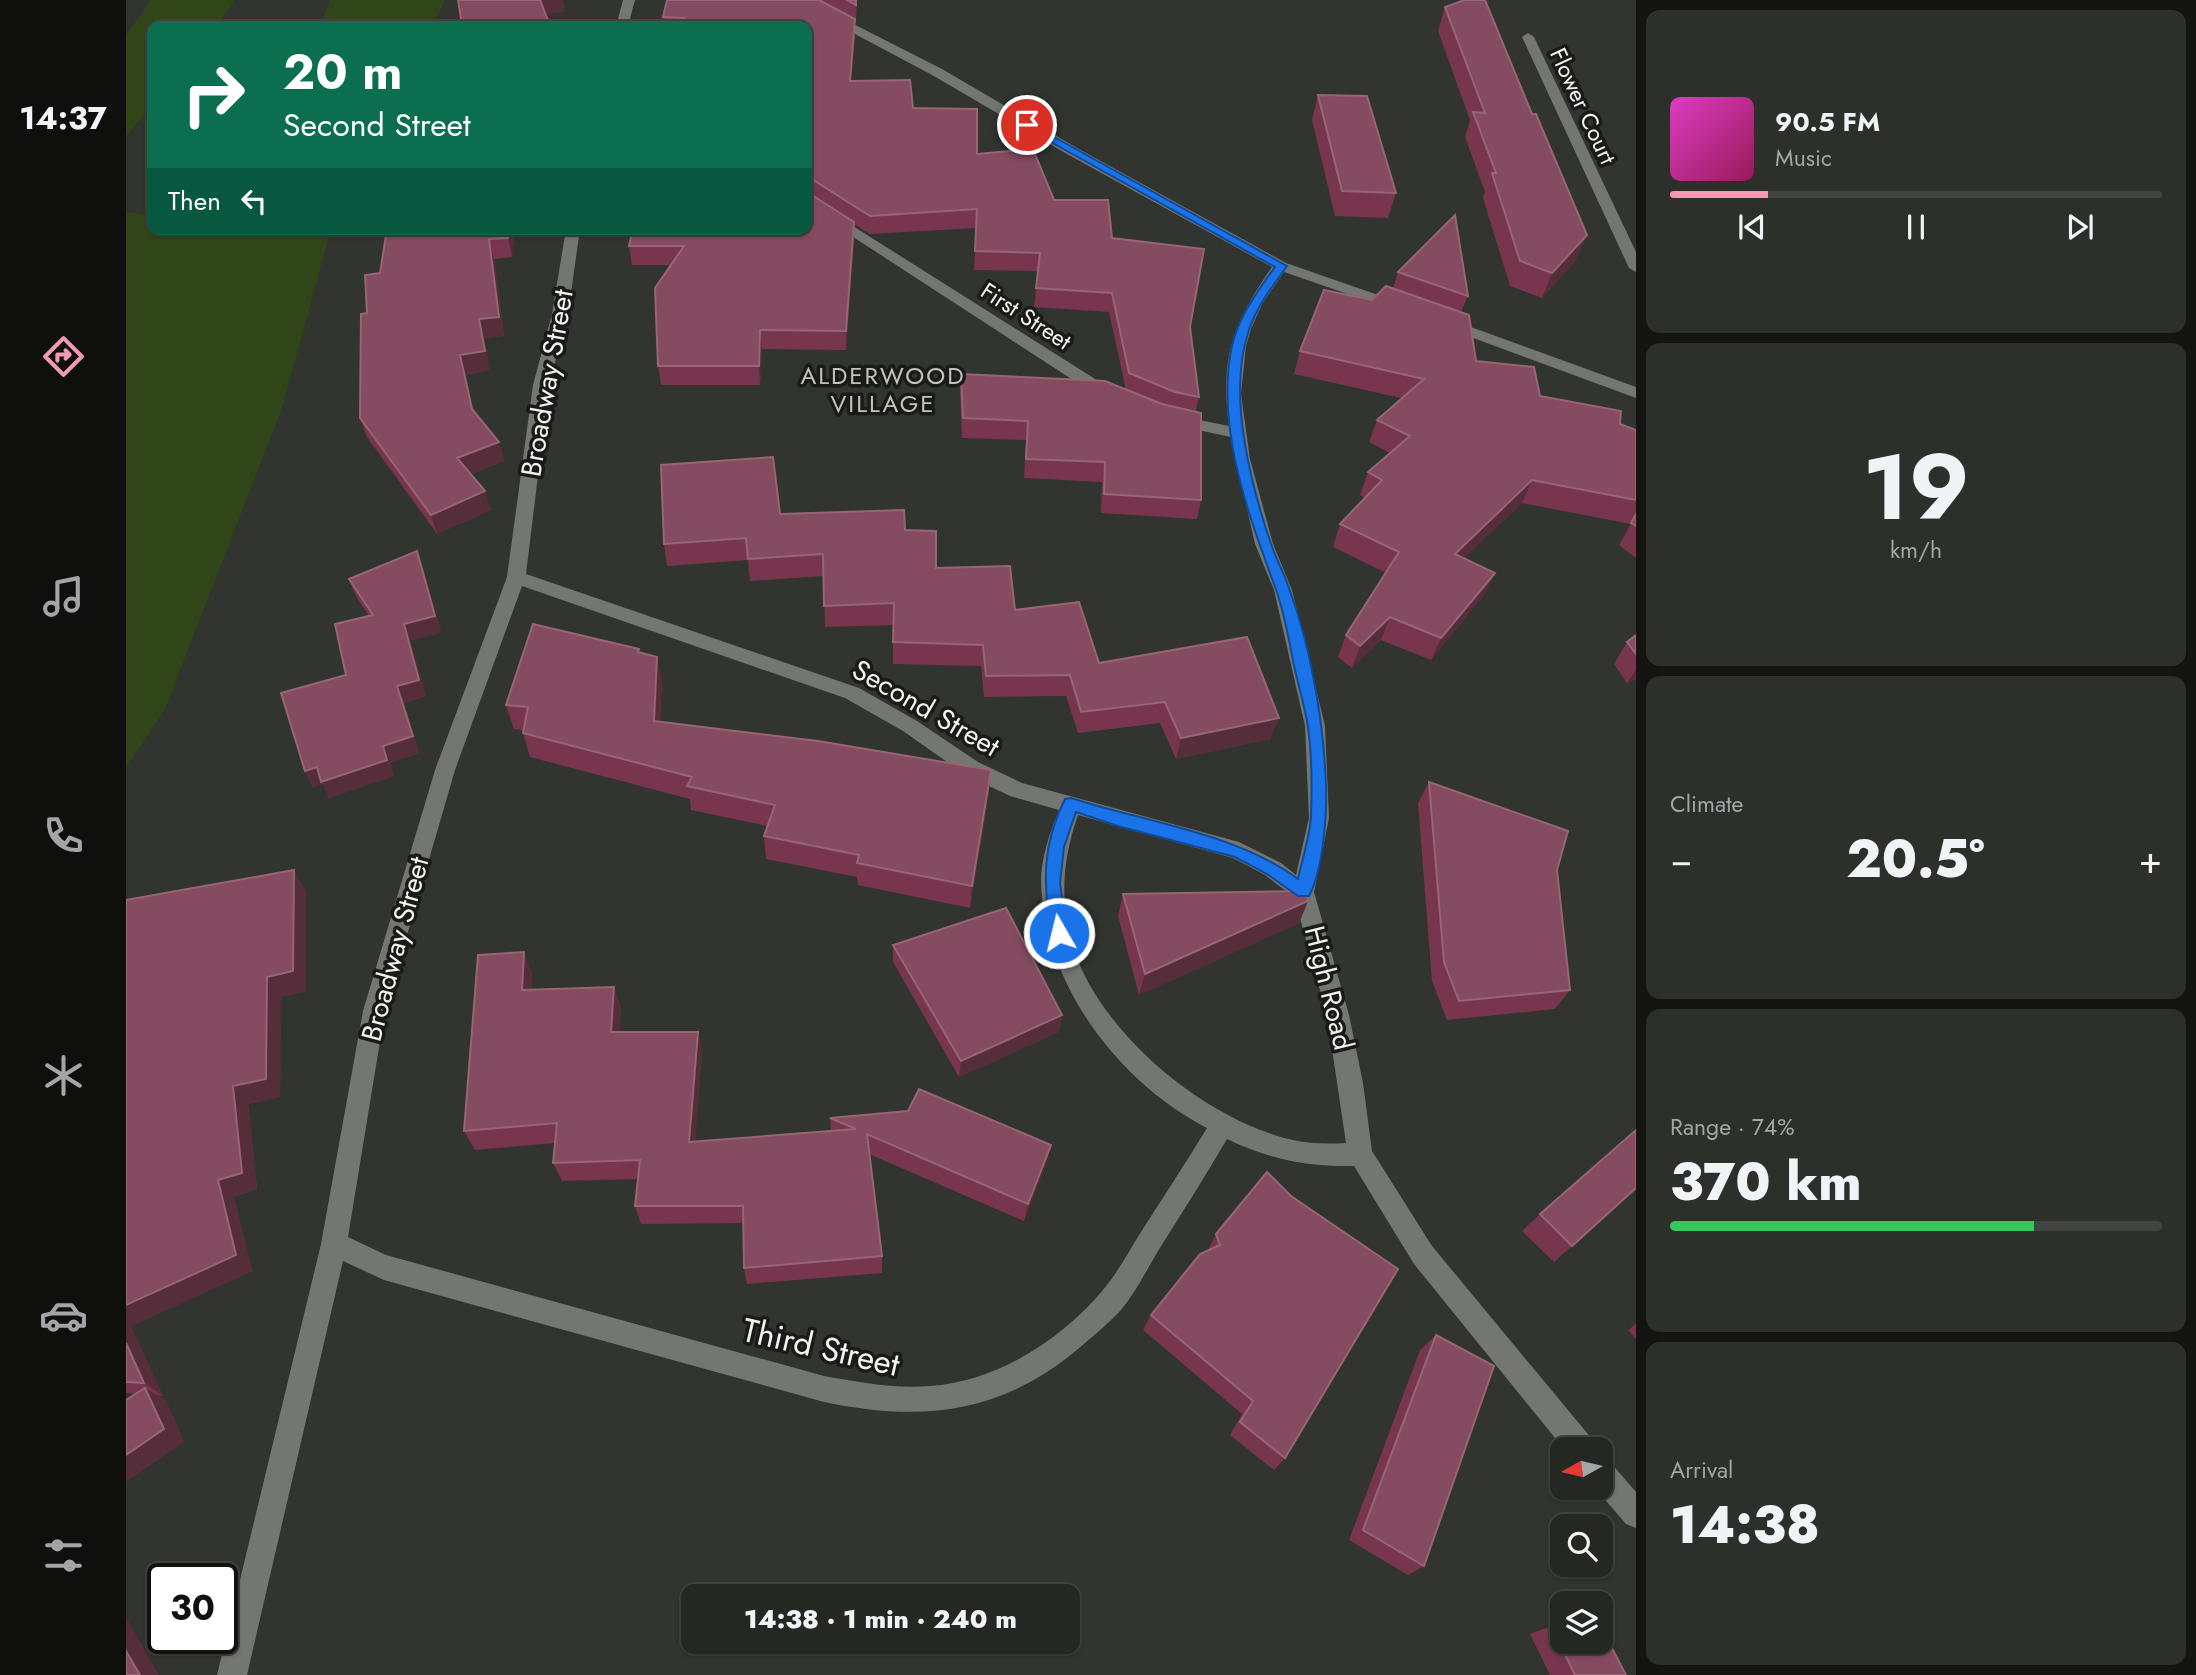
<!DOCTYPE html>
<html lang="en">
<head>
<meta charset="utf-8">
<style>
	body { margin:0; font-family:Jost,sans-serif; background:#2d2f2b; color:#f1f3f6; height:100vh; display:flex; flex-direction:column; font-size:26px; white-space:nowrap }
	* { box-sizing:border-box; margin:0 }
	p { font-size:23px; color:#a3a5a6 }
	.icon { flex:none; width:38px; height:38px; fill:none; stroke:currentColor; stroke-width:2; stroke-linecap:round; stroke-linejoin:round }
	.map { position:relative; flex:1; overflow:hidden }
	.panel { display:flex; flex-direction:column; gap:10px; padding:10px; background:#141513; width:560px }
	.panel>* { flex:none }
	.guide { position:absolute; left:21px; top:21px; width:665px; height:214px; border-radius:14px; box-shadow:0 2px 5px #0004,0 0 0 2px #424441; background:#0b6e4f; color:#fff; overflow:hidden }
	.needle { width:46px; rotate:262deg }
	.fabs { position:absolute; left:1424px; top:1437px; display:grid; gap:14px }
	.fabs a { display:grid; place-items:center; width:63px; height:63px; border-radius:14px; background:#252723; box-shadow:0 2px 5px #0004,0 0 0 2px #424441; font-size:35px }
	.speed { position:absolute; left:21px; top:1563px; display:flex; gap:14px; font-size:35px; font-weight:700; text-align:center }
	.speed>* { display:grid; place-content:center; width:91px; height:91px; border-radius:50%; background:#252723; box-shadow:0 2px 5px #0004,0 0 0 2px #424441; line-height:1 }
	.speed .limit { border:4px solid #111; border-radius:10px; background:#fff; color:#111 }
	.pin { position:absolute; display:grid; place-items:center; width:60px; height:60px; color:#fff; margin:-30px; border:4px solid #fff; border-radius:50%; box-shadow:0 2px 7px #0007 }
	.me { position:absolute; width:77px; margin:-38px; rotate:352deg; stroke-linejoin:round; filter:drop-shadow(0 0 5px #0008) }
	.turn { display:flex; align-items:center; gap:24px; height:147px; padding:0 21px; font-size:32px }
	.turn .icon { width:91px; height:91px; stroke-width:2.5 }
	.turn b { display:block; font-size:49px; line-height:60px }
	.then { display:flex; align-items:center; height:66px; padding:0 21px; background:#0003; gap:14px; font-size:26px }
	.big { font-size:52px; font-weight:800; line-height:1.1 }
	.panel .card { flex:1; display:flex; flex-direction:column; justify-content:center; gap:10px; min-width:0; padding:0 24px; border-radius:14px; background:#2d2f2b }
	.panel .dial { align-items:center; gap:0 }
	.dial b { font-size:91px; line-height:1 }
	.song { display:flex; align-items:center; gap:21px }
	.cover { width:84px; height:84px; border-radius:10px; background:linear-gradient(135deg,hsl(310 70% 55%),hsl(330 70% 35%)) }
	.played { height:7px; border-radius:4px; background:linear-gradient(90deg,#f09ab4 20%,#424441 20%) }
	.keys { display:flex; justify-content:space-around; direction:ltr }
	.heat { display:flex; justify-content:space-between; align-items:center; font-size:38px; direction:ltr }
	.charge { height:10px; border-radius:5px; background:linear-gradient(90deg,#34c759 74%,#424441 0) }
	.trip { position:absolute; left:555px; top:1584px; width:399px; height:70px; border-radius:14px; background:#252723; box-shadow:0 2px 5px #0004,0 0 0 2px #424441; font-weight:800; line-height:70px; text-align:center }
	main { display:flex; flex:1; min-height:0 }
	.tabs { display:flex; flex-direction:column; width:126px; justify-content:space-around; align-items:center; background:#0f100e; color:#a3a5a6 }
	.tabs .icon { width:49px; height:49px }
	.tabs .current { color:#f09ab4 }
	.tabs b { font-size:32px; color:#f1f3f6 }
	.map>svg:first-child { display:block }
</style>
</head>
<body>
<main>
<nav class="tabs">
<b>14:37</b>
<svg class="icon current" aria-label="directions" viewBox="0 0 24 24"><path d="M12 3l9 9-9 9-9-9zM9 14v-3h6M13 9l2 2-2 2"/></svg>
<svg class="icon" aria-label="music" viewBox="0 0 24 24"><path d="M9 18V5l10-2v13"/><circle cx="6" cy="18" r="3"/><circle cx="16" cy="16" r="3"/></svg>
<svg class="icon" aria-label="phone" viewBox="0 0 24 24"><path d="M5 4h4l2 5-3 2q2 4 5 5l2-3 5 2v4C11 20 4 13 5 4z"/></svg>
<svg class="icon" aria-label="climate" viewBox="0 0 24 24"><path d="M12 3v18M4 7l16 10M4 17L20 7"/></svg>
<svg class="icon" aria-label="car" viewBox="0 0 24 24"><path d="M5 17H2v-5l4-1 3-4h7l3 4 3 1v5h-3M9 17h6M6 11h13"/><circle cx="7" cy="17" r="2"/><circle cx="17" cy="17" r="2"/></svg>
<svg class="icon" aria-label="filters" viewBox="0 0 24 24"><path d="M4 7h16M4 17h16"/><circle cx="9" cy="7" r="2"/><circle cx="15" cy="17" r="2"/></svg>
</nav>
<div class="map">
<svg width="1510" height="1675" viewBox="0 0 1510 1675">
	<rect width="100%" height="100%" fill="#31342f"/>
	<!-- green -->
	<path fill="#304618" d="M 25,0 L 109,0 L 90,26 L 26,26 L 26,106 L 0,136 L 0,35 Z
		M 204,0 L 319,0 L 306,26 L 194,26 Z
		M 0,212 L 26,215 L 26,229 L 205,229 L 156,408 L 39,709 L 0,768 Z"/>
	<g fill="none" stroke-linecap="round" stroke-linejoin="round">
		<!-- lane -->
		<path fill="#737671" fill-rule="evenodd" d="M 1402,33 L 1408,37 L 1510,252 L 1510,272 L 1503,268 L 1396,37 Z"/>
		<!-- street -->
		<path fill="#737671" fill-rule="evenodd" d="M 497,0 L 509,0 L 502,26 L 490,26 Z
			M 665,0 L 680,0 L 816,69 L 951,148 L 1160,263 L 1278,304 L 1281,307 L 1278,310 L 1268,310 L 1158,272 L 1136,304 L 1125,329 L 1120,346 L 1115,394 L 1124,459 L 1147,544 L 1166,590 L 1199,726 L 1203,818 L 1188,892 L 1223,1015 L 1237,1083 L 1246,1151 L 1306,1246 L 1466,1439 L 1470,1449 L 1438,1449 L 1288,1264 L 1228,1166 C 1183,1167 1142,1159 1101,1139 C 1079,1177 1055,1214 1032,1251 C 1020,1271 1010,1292 995,1310 C 982,1324 966,1337 952,1349 C 873,1415 795,1422 698,1402 L 258,1280 L 217,1261 L 121,1675 L 91,1675 L 195,1244 L 237,1011 L 309,770 L 381,577 L 407,385 L 426,314 L 440,229 L 454,229 L 442,314 L 423,385 L 400,574 L 733,688 L 791,721 L 852,762 L 896,783 L 1113,842 L 1155,863 L 1170,875 L 1183,818 L 1179,726 L 1148,590 L 1129,544 L 1105,437 L 1048,425 L 1040,420 L 1048,415 L 1103,426 C 1094,357 1107,323 1146,267 L 941,154 L 806,75 ZM 396,586 L 719,698 L 777,731 L 838,774 L 884,796 L 933,810 C 924,832 915,858 915,882 C 918,984 992,1082 1081,1128 C 1060,1163 1037,1197 1015,1232 C 1003,1251 992,1272 977,1290 C 934,1341 871,1381 804,1386 C 768,1389 733,1382 698,1376 L 260,1255 L 222,1237 L 259,1011 L 329,770 ZM 952,815 L 1107,858 L 1139,875 L 1168,897 L 1201,1015 L 1220,1143 C 1203,1144 1185,1144 1167,1140 C 1074,1119 959,1022 941,925 C 935,886 939,852 952,815 Z
			M 681,197 L 985,389 L 987,393 L 979,398 L 973,397 L 681,207 Z
			M 1320,318 L 1510,387 L 1510,398 L 1315,326 L 1312,323 Z
			M 1475,1459 L 1485,1463 L 1510,1492 L 1510,1528 L 1500,1524 L 1469,1488 L 1475,1488 Z"/>
	</g>
	<!-- wall -->
	<path fill="#78364e" d="M 541,0 L 731,0 L 730,22 L 729,22 L 729,37 L 725,81 L 787,108 L 851,154 L 928,200 L 986,238 L 1064,327 L 1073,397 L 1070,411 L 1075,500 L 1071,519 L 975,513 L 976,482 L 898,478 L 900,440 L 836,438 L 834,393 L 835,374 L 1000,390 L 983,312 L 908,307 L 912,271 L 848,270 L 850,228 L 744,234 L 728,224 L 728,241 L 720,350 L 636,349 L 634,385 L 535,385 L 532,366 L 545,265 L 506,265 L 503,246 L 681,229 L 681,26 L 538,26 L 537,17 Z
		M 1319,7 L 1406,114 L 1461,235 L 1450,260 L 1416,298 L 1384,286 L 1357,198 L 1359,192 L 1339,137 L 1344,120 L 1312,31 Z
		M 1192,95 L 1270,193 L 1262,218 L 1209,216 L 1186,120 Z
		M 261,229 L 389,229 L 386,257 L 368,259 L 378,336 L 358,338 L 364,370 L 340,375 L 347,411 L 373,442 L 378,461 L 345,474 L 365,510 L 311,534 L 241,437 L 234,418 L 241,313 L 254,273 Z
		M 1272,272 L 1342,296 L 1335,312 L 1350,361 L 1414,396 L 1510,430 L 1510,558 L 1493,545 L 1505,524 L 1396,503 L 1338,558 L 1369,573 L 1358,595 L 1305,660 L 1255,640 L 1226,668 L 1212,657 L 1220,635 L 1260,573 L 1207,547 L 1214,524 L 1239,498 L 1234,495 L 1242,472 L 1264,453 L 1243,442 L 1251,420 L 1275,398 L 1168,374 L 1174,351 L 1246,300 L 1267,288 Z
		M 654,514 L 779,530 L 810,568 L 889,610 L 973,663 L 1145,739 L 1050,759 L 1034,723 L 952,733 L 940,696 L 858,697 L 855,666 L 767,664 L 767,625 L 699,627 L 698,576 L 624,581 L 622,560 L 541,566 L 538,544 Z
		M 297,568 L 315,633 L 284,640 L 300,696 L 278,703 L 293,753 L 264,763 L 268,776 L 203,798 L 197,784 L 187,787 L 179,771 L 220,675 L 243,616 L 230,596 L 223,579 Z
		M 1510,635 L 1510,679 L 1501,683 L 1488,664 L 1501,642 Z
		M 513,649 L 514,652 L 536,681 L 534,721 L 863,793 L 844,908 L 732,885 L 731,877 L 640,859 L 638,836 L 641,826 L 565,810 L 564,799 L 404,757 L 397,733 L 397,730 L 388,729 L 380,705 Z
		M 1303,782 L 1431,870 L 1444,990 L 1429,1009 L 1321,1020 L 1306,981 L 1292,803 Z
		M 180,891 L 180,991 L 155,997 L 154,1097 L 122,1104 L 131,1189 L 108,1197 L 126,1271 L 5,1326 L 37,1396 L 31,1395 L 40,1401 L 58,1442 L 10,1394 L 0,1393 L 0,900 Z
		M 997,894 L 1182,901 L 1173,923 L 1013,995 L 992,916 Z
		M 767,945 L 933,1032 L 833,1077 L 767,962 Z
		M 406,973 L 405,990 L 488,987 L 495,1008 L 493,1032 L 572,1032 L 576,1052 L 569,1142 L 705,1131 L 704,1118 L 920,1164 L 898,1221 L 743,1154 L 756,1256 L 756,1273 L 621,1284 L 618,1268 L 617,1223 L 515,1224 L 509,1206 L 512,1179 L 436,1181 L 427,1163 L 429,1143 L 349,1150 L 338,1131 Z
		M 1510,1189 L 1428,1262 L 1396,1231 L 1414,1214 Z
		M 1090,1234 L 1159,1458 L 1148,1470 L 1104,1435 L 1116,1414 L 1017,1330 L 1025,1315 L 1082,1250 Z
		M 1510,1324 L 1510,1339 L 1502,1330 Z
		M 1310,1335 L 1298,1566 L 1282,1575 L 1223,1540 L 1294,1350 Z
		M 1437,1622 L 1500,1675 L 1424,1675 L 1404,1634 Z"/>
	<!-- shaded-wall -->
	<path fill="#562d3a" d="M 413,0 L 437,0 L 439,12 L 416,15 Z
		M 729,19 L 729,37 L 724,99 L 724,81 Z
		M 423,23 L 424,26 L 407,25 Z
		M 728,222 L 728,241 L 720,350 L 720,331 Z
		M 383,229 L 389,229 L 386,257 L 382,238 Z
		M 1461,235 L 1450,260 L 1416,298 L 1426,273 Z
		M 363,239 L 368,259 L 378,336 L 358,338 L 364,370 L 340,375 L 351,428 L 346,409 L 334,355 L 353,319 Z
		M 634,330 L 636,349 L 634,385 L 633,366 Z
		M 373,442 L 378,461 L 337,477 L 331,458 Z
		M 1406,480 L 1396,503 L 1320,576 L 1329,554 Z
		M 359,491 L 365,510 L 311,534 L 305,515 Z
		M 291,551 L 315,633 L 284,640 L 300,696 L 278,703 L 293,753 L 264,763 L 268,776 L 203,798 L 197,784 L 187,787 L 179,771 L 257,746 L 271,686 L 278,624 Z
		M 1369,573 L 1358,595 L 1305,660 L 1315,638 Z
		M 1264,617 L 1255,640 L 1226,668 L 1234,646 Z
		M 531,657 L 536,681 L 532,745 L 528,721 Z
		M 1510,670 L 1510,679 L 1501,683 Z
		M 1153,718 L 1145,739 L 1050,759 L 1055,738 Z
		M 865,770 L 863,793 L 844,908 L 846,886 Z
		M 168,870 L 180,891 L 180,991 L 155,997 L 154,1097 L 122,1104 L 131,1189 L 108,1197 L 126,1271 L 5,1326 L 37,1396 L 18,1383 L 0,1343 L 0,1305 L 92,1180 L 107,1086 L 141,977 Z
		M 1182,901 L 1173,923 L 1013,995 L 1019,974 Z
		M 398,952 L 406,973 L 404,1011 L 396,990 Z
		M 488,987 L 495,1008 L 491,1053 L 485,1032 Z
		M 936,1015 L 933,1032 L 833,1077 L 835,1061 Z
		M 572,1032 L 576,1052 L 568,1161 L 563,1142 Z
		M 925,1145 L 920,1164 L 898,1221 L 902,1204 Z
		M 19,1388 L 40,1401 L 58,1442 L 0,1482 L 0,1455 Z
		M 0,1617 L 33,1675 L 14,1675 L 0,1651 Z"/>
	<!-- building -->
	<path fill="#854b60" stroke="#966576" stroke-width="2" d="M 332,0 L 414,0 L 423,23 L 407,25 L 407,26 L 325,26 L 336,25 Z
		M 541,0 L 693,0 L 729,19 L 724,81 L 784,80 L 787,108 L 851,109 L 851,154 L 907,149 L 928,200 L 982,200 L 986,238 L 1078,249 L 1064,327 L 1073,397 L 1049,392 L 1003,373 L 986,293 L 910,288 L 914,253 L 849,251 L 851,209 L 744,216 L 681,176 L 681,26 L 556,26 L 558,18 L 537,17 Z
		M 721,0 L 730,0 L 730,5 Z
		M 1338,0 L 1359,0 L 1406,114 L 1410,114 L 1461,235 L 1426,273 L 1394,261 L 1366,173 L 1370,173 L 1347,112 L 1359,113 L 1319,7 Z
		M 1192,95 L 1241,96 L 1270,193 L 1216,191 Z
		M 681,192 L 728,222 L 720,331 L 634,330 L 633,366 L 532,366 L 529,288 L 558,246 L 503,246 L 507,229 L 681,229 Z
		M 1329,215 L 1342,296 L 1272,272 Z
		M 261,229 L 383,229 L 382,238 L 363,239 L 373,317 L 353,319 L 359,351 L 334,355 L 346,409 L 373,442 L 331,458 L 359,491 L 305,515 L 234,418 L 235,314 L 241,313 L 239,275 L 254,273 Z
		M 1260,286 L 1343,315 L 1350,361 L 1408,367 L 1414,396 L 1495,411 L 1494,424 L 1510,430 L 1510,500 L 1406,480 L 1329,554 L 1369,573 L 1315,638 L 1264,617 L 1234,646 L 1220,635 L 1273,552 L 1214,524 L 1256,480 L 1242,472 L 1284,436 L 1251,420 L 1298,379 L 1174,351 L 1198,290 L 1246,300 Z
		M 835,374 L 979,381 L 1036,404 L 1075,413 L 1075,500 L 978,494 L 979,462 L 900,459 L 902,421 L 837,418 Z
		M 647,457 L 654,514 L 778,510 L 779,530 L 810,531 L 810,568 L 884,566 L 889,610 L 953,602 L 973,663 L 1121,637 L 1153,718 L 1055,738 L 1039,702 L 955,712 L 944,675 L 860,676 L 857,645 L 767,642 L 768,603 L 698,606 L 697,554 L 622,559 L 620,538 L 538,544 L 535,465 Z
		M 1510,514 L 1510,526 L 1505,523 Z
		M 291,551 L 309,616 L 278,624 L 293,680 L 271,686 L 287,736 L 257,746 L 261,760 L 195,782 L 191,767 L 179,771 L 155,693 L 220,675 L 209,624 L 247,615 L 223,579 Z
		M 407,624 L 513,649 L 512,652 L 531,657 L 528,721 L 692,741 L 865,770 L 846,886 L 731,863 L 733,855 L 638,836 L 649,805 L 561,786 L 566,777 L 397,733 L 402,707 L 380,705 Z
		M 1510,635 L 1510,654 L 1501,642 Z
		M 1303,782 L 1442,831 L 1431,870 L 1444,990 L 1333,1001 L 1318,962 Z
		M 168,870 L 167,971 L 141,977 L 140,1079 L 107,1086 L 116,1173 L 92,1180 L 110,1255 L 0,1305 L 0,900 Z
		M 1179,891 L 1182,901 L 1019,974 L 997,894 Z
		M 880,908 L 936,1015 L 835,1061 L 767,945 Z
		M 398,952 L 396,990 L 488,987 L 485,1032 L 572,1032 L 563,1142 L 730,1129 L 704,1118 L 782,1111 L 793,1089 L 925,1145 L 902,1204 L 741,1134 L 756,1256 L 618,1268 L 617,1206 L 509,1206 L 514,1160 L 427,1163 L 431,1123 L 338,1131 L 352,955 Z
		M 1510,1130 L 1510,1188 L 1446,1246 L 1414,1214 Z
		M 1141,1172 L 1165,1196 L 1272,1269 L 1159,1458 L 1114,1422 L 1127,1401 L 1025,1315 L 1074,1254 L 1094,1245 L 1090,1234 Z
		M 1310,1335 L 1368,1366 L 1298,1566 L 1237,1530 Z
		M 0,1343 L 18,1383 L 0,1382 Z
		M 19,1388 L 38,1429 L 0,1455 L 0,1400 Z
		M 1437,1622 L 1437,1642 L 1475,1642 L 1475,1627 L 1500,1675 L 1449,1675 L 1425,1626 Z
		M 0,1651 L 14,1675 L 0,1675 Z"/>
	<!-- route -->
	<path fill="#1a73e8" stroke="#114b97" stroke-width="2" d="M 901,122 L 1161,266 C 1146,287 1131,306 1123,330 C 1101,393 1124,482 1145,544 C 1150,559 1158,573 1163,588 C 1185,648 1198,723 1200,787 C 1201,816 1197,870 1183,896 L 1172,896 L 1141,874 L 1109,857 L 992,826 L 950,812 L 938,847 L 934,883 L 941,933 L 939,938 L 927,938 L 924,933 C 918,882 915,847 939,799 L 945,798 C 1019,822 1110,833 1172,879 C 1176,859 1184,837 1185,816 C 1186,788 1186,755 1182,727 C 1179,707 1173,688 1169,670 C 1163,642 1159,613 1149,587 C 1122,513 1089,426 1106,346 C 1113,316 1131,292 1149,267 L 898,127 L 898,123 Z"/>
	<g text-anchor="middle" dominant-baseline="central" stroke-width="7" stroke-linejoin="round" paint-order="stroke">
		<!-- far-street labels -->
		<g font-size="23" fill="#f1f3f0" stroke="#1a1b19">
			<text transform="translate(1457 106) rotate(65)">Flower Court</text>
			<text transform="translate(900 316) rotate(33)">First Street</text>
		</g>
		<!-- far-neighbourhood labels -->
		<g font-size="24" letter-spacing="2" fill="#c0c3be" stroke="#1a1b19">
			<text x="757" y="375">ALDERWOOD<tspan x="757" dy="28">VILLAGE</tspan></text>
		</g>
		<!-- street labels -->
		<g font-size="28" fill="#f1f3f0" stroke="#1a1b19">
			<text transform="translate(421 383) rotate(-80)">Broadway Street</text>
			<text transform="translate(800 708) rotate(30)">Second Street</text>
			<text transform="translate(269 949) rotate(-75)">Broadway Street</text>
			<text transform="translate(1203 988) rotate(76)">High Road</text>
		</g>
		<!-- near-street labels -->
		<g font-size="33" fill="#f1f3f0" stroke="#1a1b19">
			<text transform="translate(695 1347) rotate(13)">Third Street</text>
		</g>
	</g>
</svg>
<div class="fabs">
<a><svg class="needle" viewBox="-14 -14 28 28"><path d="M0-13l5 13h-10z" fill="#e53935"/><path d="M0 13l5-13h-10z" fill="#a3a5a6"/></svg></a>
<a><svg class="icon" aria-label="search" viewBox="0 0 24 24"><circle cx="10" cy="10" r="6"/><path d="M15 15l6 6"/></svg></a>
<a><svg class="icon" aria-label="layers" viewBox="0 0 24 24"><path d="M12 4l9 5-9 5-9-5zM3 14l9 5 9-5"/></svg></a>
</div>
<div class="speed"><div class="limit">30</div></div>
<div class="pin" style="left:901px;top:125px;background:#d93025"><svg class="icon" aria-label="arrive" viewBox="0 0 24 24"><path d="M6 21V4h12l-3 4 3 4H6"/></svg></div>
<svg class="me" style="left:933px;top:933px" viewBox="-20 -20 40 40"><circle r="17" fill="#1a73e8" stroke="#fff" stroke-width="3"/><path d="M0-11L8 9 0 5-8 9z" fill="#fff"/></svg>
<div class="trip">14:38 · 1 min · 240 m</div>
<div class="guide">
<div class="turn"><svg class="icon" aria-label="right" viewBox="0 0 24 24"><path d="M7 20v-9h11M14 6l5 5-5 5"/></svg><div><b>20 m</b>Second Street</div></div>
<div class="then">Then<svg class="icon" aria-label="left" viewBox="0 0 24 24"><path d="M17 20v-9H6M10 6l-5 5 5 5"/></svg></div>
</div>
</div>
<section class="panel">
<div class="card">
<div class="song"><i class="cover"></i><div><b>90.5 FM</b><p>Music</p></div></div>
<div class="played"></div>
<div class="keys"><svg class="icon" aria-label="previous" viewBox="0 0 24 24"><path d="M18 5L8 12l10 7zM5 5v14"/></svg><svg class="icon" aria-label="pause" viewBox="0 0 24 24"><path d="M8 5v14M16 5v14"/></svg><svg class="icon" aria-label="next" viewBox="0 0 24 24"><path d="M6 5l10 7-10 7zM19 5v14"/></svg></div>
</div>
<div class="card dial"><b>19</b><p>km/h</p></div>
<div class="card"><p>Climate</p>
<div class="heat"><a>−</a><b class="big">20.5°</b><a>+</a></div>
</div>
<div class="card"><p>Range · 74%</p><b class="big">370 km</b><div class="charge"></div></div>
<div class="card"><p>Arrival</p><b class="big">14:38</b></div>
</section>
</main>
</body>
</html>
